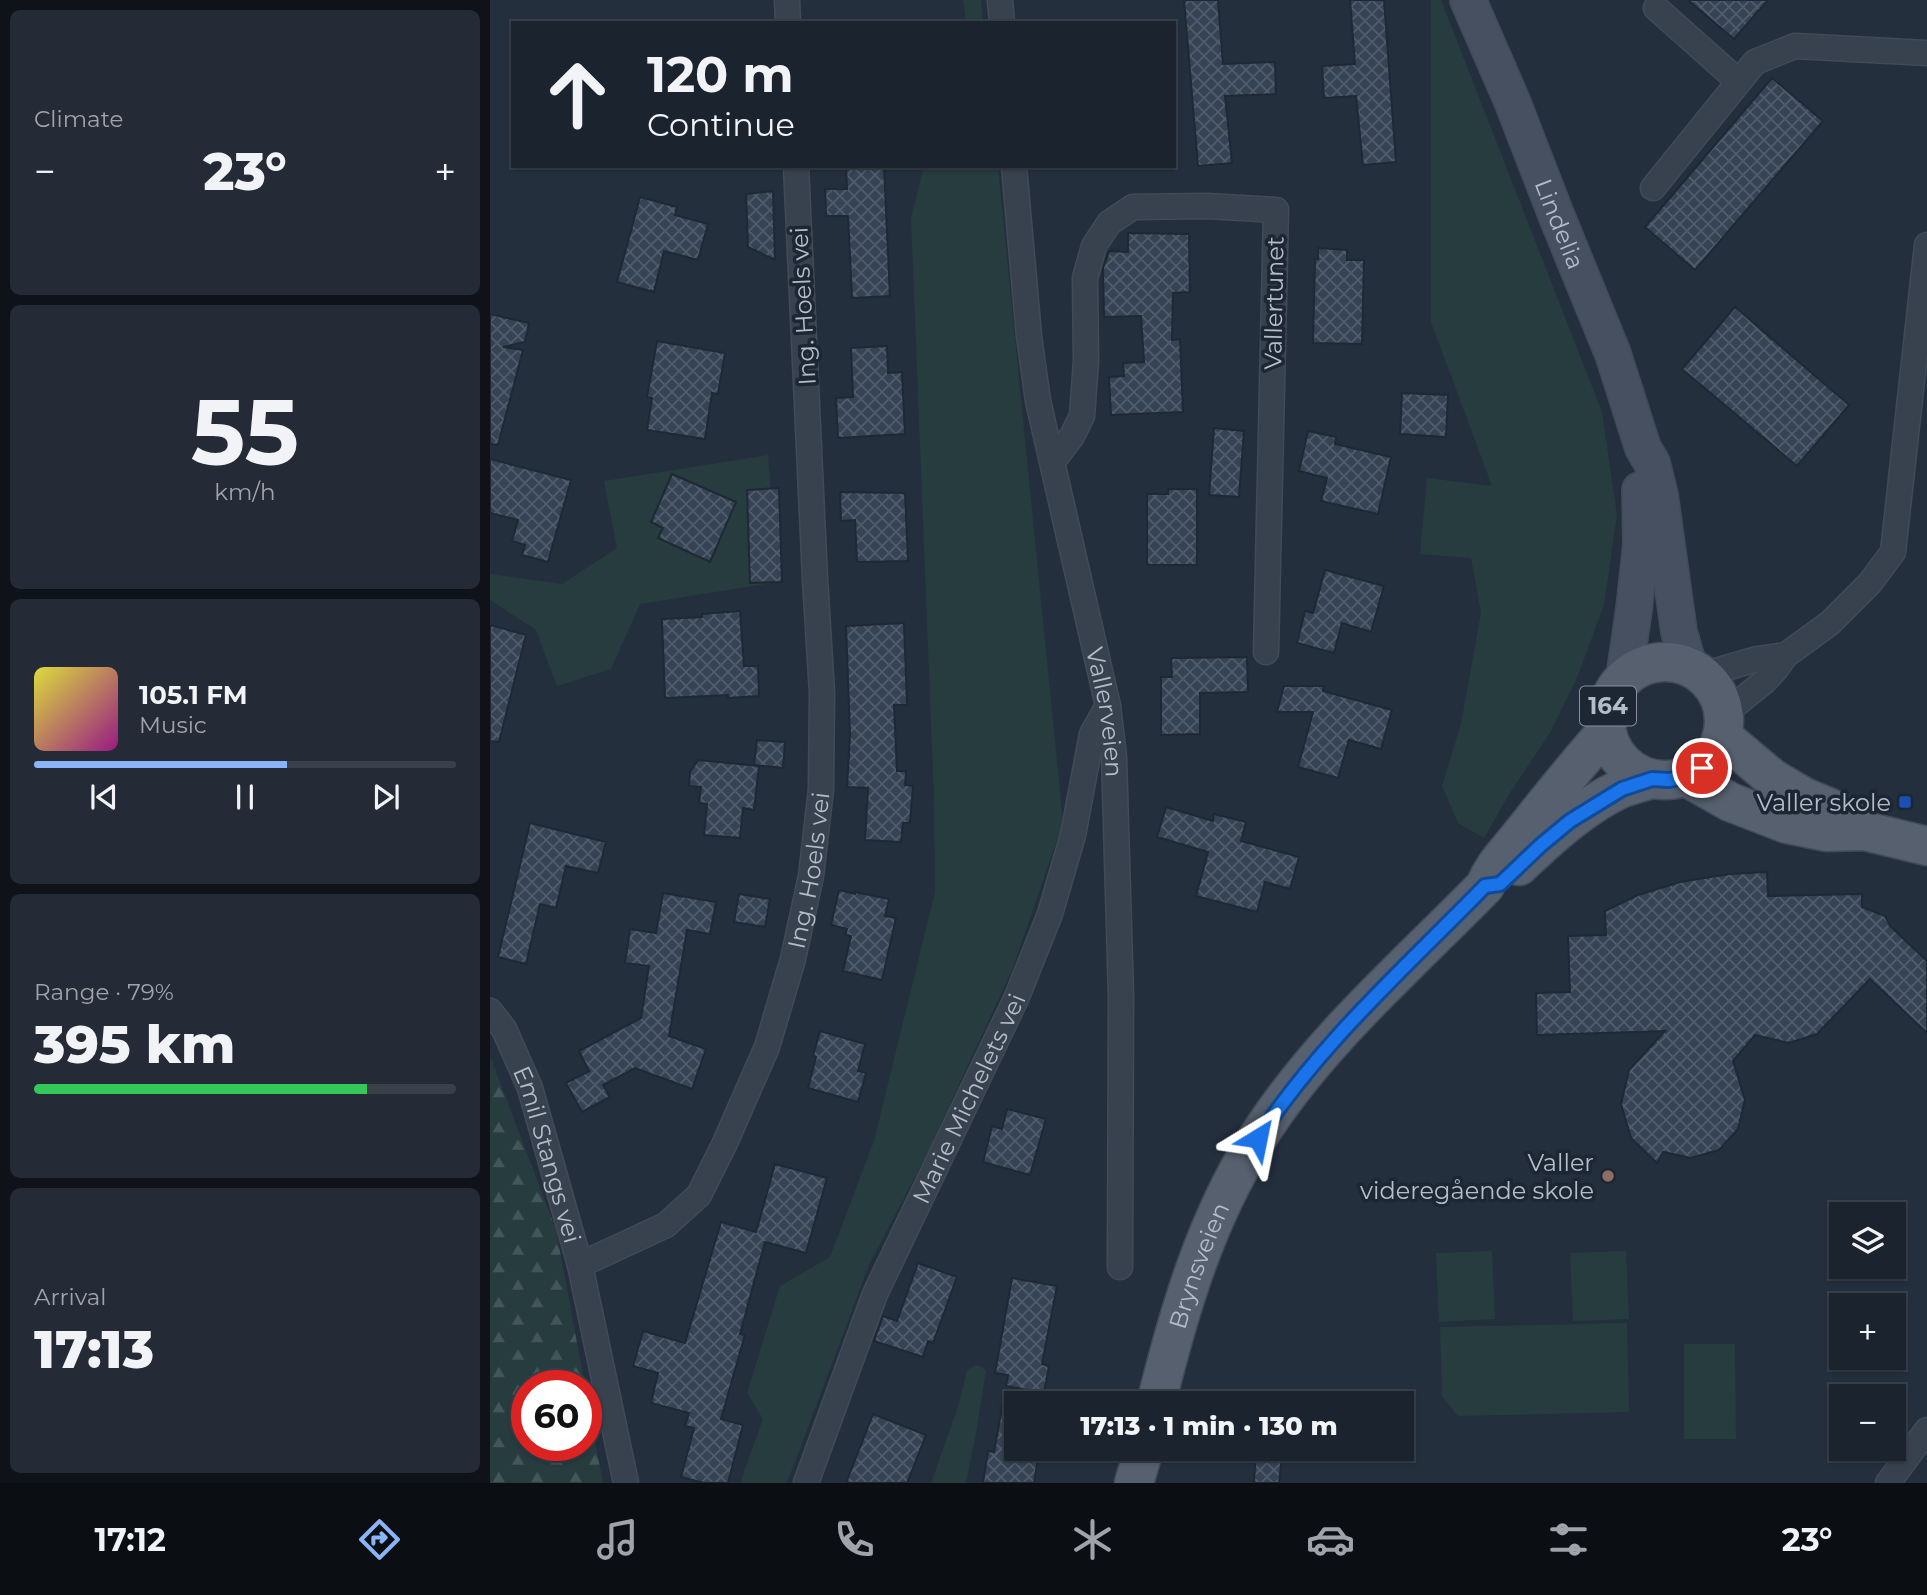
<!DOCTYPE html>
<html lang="en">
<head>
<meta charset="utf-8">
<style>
	body { margin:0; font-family:Montserrat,sans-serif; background:#242b36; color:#f1f3f6; height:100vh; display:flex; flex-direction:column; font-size:26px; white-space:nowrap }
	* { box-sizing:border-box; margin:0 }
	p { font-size:23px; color:#a0a4aa }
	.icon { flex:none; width:38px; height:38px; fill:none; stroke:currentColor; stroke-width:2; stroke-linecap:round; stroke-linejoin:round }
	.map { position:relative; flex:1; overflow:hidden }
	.details { display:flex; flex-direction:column; gap:10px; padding:10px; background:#0f1319; width:490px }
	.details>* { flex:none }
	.guide { position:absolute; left:21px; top:21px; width:665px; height:147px; border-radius:0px; box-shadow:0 2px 5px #0004,0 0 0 2px #39404a; background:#1b232e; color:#f1f3f6; overflow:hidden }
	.tools { position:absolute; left:1339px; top:1202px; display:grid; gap:14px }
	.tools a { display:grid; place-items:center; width:77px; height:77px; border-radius:0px; background:#1b232e; box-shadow:0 2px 5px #0004,0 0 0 2px #39404a; font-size:35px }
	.speed { position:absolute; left:21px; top:1370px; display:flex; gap:14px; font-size:35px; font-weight:700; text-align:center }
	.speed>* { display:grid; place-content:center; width:91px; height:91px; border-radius:50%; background:#1b232e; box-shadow:0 2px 5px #0004,0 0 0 2px #39404a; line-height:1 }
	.speed .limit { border:10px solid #d22; background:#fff; color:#111 }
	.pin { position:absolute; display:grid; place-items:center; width:60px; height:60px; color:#fff; margin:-30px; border:4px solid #fff; border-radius:50%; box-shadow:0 2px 7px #0007 }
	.me { position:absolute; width:77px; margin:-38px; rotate:35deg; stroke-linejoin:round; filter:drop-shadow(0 0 5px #0008) }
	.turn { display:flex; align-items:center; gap:24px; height:147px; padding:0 21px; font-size:32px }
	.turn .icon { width:91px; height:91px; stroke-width:2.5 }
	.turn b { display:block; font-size:49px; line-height:60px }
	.big { font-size:52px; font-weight:800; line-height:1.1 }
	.details .tile { flex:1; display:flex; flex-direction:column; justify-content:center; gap:10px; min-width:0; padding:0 24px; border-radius:10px; background:#242b36 }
	.details .dial { align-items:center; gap:0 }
	.dial b { font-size:91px; line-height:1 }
	.song { display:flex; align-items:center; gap:21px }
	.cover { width:84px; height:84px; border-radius:10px; background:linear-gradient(135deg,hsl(60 70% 55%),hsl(310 70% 35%)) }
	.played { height:7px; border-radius:4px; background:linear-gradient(90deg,#8ab4f8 60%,#39404a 60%) }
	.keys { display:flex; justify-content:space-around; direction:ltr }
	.heat { display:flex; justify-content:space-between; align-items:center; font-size:38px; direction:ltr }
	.charge { height:10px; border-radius:5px; background:linear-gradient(90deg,#34c759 79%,#39404a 0) }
	.trip { position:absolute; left:514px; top:1391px; width:410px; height:70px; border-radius:0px; background:#1b232e; box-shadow:0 2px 5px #0004,0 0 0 2px #39404a; font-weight:800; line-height:70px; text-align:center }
	.dock { display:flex; height:112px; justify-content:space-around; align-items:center; background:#0b0e12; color:#a0a4aa }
	.dock .icon { width:49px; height:49px }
	.dock .current { color:#8ab4f8 }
	.dock b { font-size:32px; color:#f1f3f6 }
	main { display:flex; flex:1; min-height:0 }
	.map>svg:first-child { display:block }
</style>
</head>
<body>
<main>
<section class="details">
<div class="tile"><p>Climate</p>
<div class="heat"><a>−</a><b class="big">23°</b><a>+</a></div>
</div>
<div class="tile dial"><b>55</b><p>km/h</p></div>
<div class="tile">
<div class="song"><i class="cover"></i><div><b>105.1 FM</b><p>Music</p></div></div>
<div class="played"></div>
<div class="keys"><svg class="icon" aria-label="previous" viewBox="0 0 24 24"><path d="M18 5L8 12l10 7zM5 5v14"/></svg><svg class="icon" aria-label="pause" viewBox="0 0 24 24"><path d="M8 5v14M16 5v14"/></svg><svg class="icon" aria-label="next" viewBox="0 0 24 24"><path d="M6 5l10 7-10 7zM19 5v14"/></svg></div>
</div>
<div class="tile"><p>Range · 79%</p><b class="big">395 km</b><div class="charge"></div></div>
<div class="tile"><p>Arrival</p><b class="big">17:13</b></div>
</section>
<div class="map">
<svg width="1437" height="1483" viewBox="0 0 1437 1483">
	<defs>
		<pattern id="forest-firs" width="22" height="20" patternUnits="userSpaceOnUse" patternTransform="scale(1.75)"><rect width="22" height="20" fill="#263c3f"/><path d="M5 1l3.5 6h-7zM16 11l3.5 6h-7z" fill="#435659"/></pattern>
		<pattern id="building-cross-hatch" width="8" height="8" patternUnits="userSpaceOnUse" patternTransform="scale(1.75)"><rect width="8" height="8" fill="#364354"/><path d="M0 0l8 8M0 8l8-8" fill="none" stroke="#515c6b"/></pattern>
	</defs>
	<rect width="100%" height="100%" fill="#242f3e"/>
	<!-- green -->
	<path fill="#263c3f" d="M 473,0 L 491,0 L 493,23 L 476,23 Z
		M 941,0 L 951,0 L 1112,412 L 1127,515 L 1114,605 L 1087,678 L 1060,733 L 1023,788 L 994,838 L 968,823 L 952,786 L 971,724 L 991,613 L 981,558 L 930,554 L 937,478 L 1002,486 L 941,322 Z
		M 434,166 L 508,166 L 573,823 L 522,970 L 438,1152 L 379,1265 L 297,1483 L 250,1483 L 273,1419 L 257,1393 L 290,1286 L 340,1257 L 384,1141 L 445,892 L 444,799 L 421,218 Z
		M 278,455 L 288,582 L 150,604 L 121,669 L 67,686 L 46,630 L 0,600 L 0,574 L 72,584 L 127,548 L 114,481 Z
		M 1002,1251 L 1005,1319 L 949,1322 L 946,1253 Z
		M 1136,1251 L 1139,1319 L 1083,1321 L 1080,1253 Z
		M 1137,1323 L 1139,1412 L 968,1416 L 952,1396 L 950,1327 Z
		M 1194,1344 L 1245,1344 L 1246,1439 L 1194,1439 Z
		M 487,1365 L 496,1370 L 486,1433 L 476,1483 L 441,1483 L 468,1407 L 477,1370 Z"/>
	<!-- forest -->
	<path fill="url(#forest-firs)" d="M 0,1056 L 66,1230 L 95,1386 L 37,1386 L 37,1446 L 96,1446 L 96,1394 L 113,1483 L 0,1483 Z"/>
	<!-- building -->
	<path fill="url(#building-cross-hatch)" stroke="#1f2835" stroke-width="2" d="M 694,0 L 728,0 L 733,64 L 785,62 L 786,94 L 735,96 L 742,163 L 708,166 Z
		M 860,0 L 894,0 L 906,162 L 873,165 L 866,96 L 834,98 L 832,66 L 865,64 Z
		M 1198,0 L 1278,0 L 1244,39 Z
		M 1282,78 L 1333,121 L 1205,270 L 1155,227 Z
		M 356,166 L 394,166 L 400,296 L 362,298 L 358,216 L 336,216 L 335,189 L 357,189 Z
		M 283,191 L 285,260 L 258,247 L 256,194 Z
		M 150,197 L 187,207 L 185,215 L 218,224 L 208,260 L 174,251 L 164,292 L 127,282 Z
		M 638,233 L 699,234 L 700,292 L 683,293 L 682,340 L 690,339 L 693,412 L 621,415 L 619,377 L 634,376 L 633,363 L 654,362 L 651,316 L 614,317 L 613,268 L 615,263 L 619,251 L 638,252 Z
		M 828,248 L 857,250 L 857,260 L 874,260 L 872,344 L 823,343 L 825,259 L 828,259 Z
		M 1245,307 L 1359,405 L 1307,466 L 1192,369 Z
		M 0,314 L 39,323 L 35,342 L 13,347 L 33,350 L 8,445 L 0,444 Z
		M 167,341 L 235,353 L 228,394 L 222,393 L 215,439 L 157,430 L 162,398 L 157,397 Z
		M 397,346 L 398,373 L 412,372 L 415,434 L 348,438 L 346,398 L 363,397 L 361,348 Z
		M 912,393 L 958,395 L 956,437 L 910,434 Z
		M 724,428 L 754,431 L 749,497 L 719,495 Z
		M 818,431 L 846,437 L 845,444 L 901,457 L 888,514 L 831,501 L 837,478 L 809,471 Z
		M 0,459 L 81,480 L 58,562 L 32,555 L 35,545 L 22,541 L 28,520 L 0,513 Z
		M 182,474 L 246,502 L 220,562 L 168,538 L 173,528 L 161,522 Z
		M 289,488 L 292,582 L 260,583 L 257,490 Z
		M 678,489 L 707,489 L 707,565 L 657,565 L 657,494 L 678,494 Z
		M 350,492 L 415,493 L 418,561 L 367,562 L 365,520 L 351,521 Z
		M 835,570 L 894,586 L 881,632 L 852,623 L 844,653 L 807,643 L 815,611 L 823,613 Z
		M 250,611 L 254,666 L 268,666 L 269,696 L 238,698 L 238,695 L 175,698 L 172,619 L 212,617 L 212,614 Z
		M 414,623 L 417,705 L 404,705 L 407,771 L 416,771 L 415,785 L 423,786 L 420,823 L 413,823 L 411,842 L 375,840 L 378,788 L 357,787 L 360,735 L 356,626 Z
		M 0,625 L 36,635 L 9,742 L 0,741 Z
		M 757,657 L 758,692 L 710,693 L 710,734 L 671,735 L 671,677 L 682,677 L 681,658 Z
		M 794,686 L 834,686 L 833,691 L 902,710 L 891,749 L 859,740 L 848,778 L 808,767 L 823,712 L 787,712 Z
		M 267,740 L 295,742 L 293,768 L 264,765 Z
		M 208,760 L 269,766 L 264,810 L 253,808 L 250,838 L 214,835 L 217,804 L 209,803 L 211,787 L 199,786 L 200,772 Z
		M 676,807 L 723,821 L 724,814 L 756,822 L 751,841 L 809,857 L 800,889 L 775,882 L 767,912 L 706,896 L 718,852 L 667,837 Z
		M 40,823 L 116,842 L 108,873 L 76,866 L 66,908 L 50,904 L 36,964 L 8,957 Z
		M 1277,872 L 1278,896 L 1372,894 L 1372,907 L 1395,916 L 1400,926 L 1437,961 L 1437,1033 L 1380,979 L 1327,1034 L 1299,1043 L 1265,1035 L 1243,1061 L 1255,1100 L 1248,1129 L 1229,1150 L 1201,1158 L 1173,1152 L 1167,1163 L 1141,1138 L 1131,1104 L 1139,1070 L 1175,1031 L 1047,1035 L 1046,993 L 1080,992 L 1078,936 L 1116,935 L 1115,911 L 1148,895 L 1190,882 L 1239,874 Z
		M 349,890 L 365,894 L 365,892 L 399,899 L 395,916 L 406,918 L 392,980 L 353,971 L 361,936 L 355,935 L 357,929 L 341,925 Z
		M 173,893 L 226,902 L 220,934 L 197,930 L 179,1036 L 216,1049 L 202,1089 L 145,1068 L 113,1085 L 120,1097 L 92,1112 L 76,1083 L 99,1071 L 89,1051 L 151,1018 L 159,966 L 135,963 L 140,929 L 166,933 Z
		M 249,894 L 280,899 L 275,927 L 244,922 Z
		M 330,1031 L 375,1044 L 368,1071 L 376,1073 L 368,1102 L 318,1088 L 326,1057 L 323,1056 Z
		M 517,1109 L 556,1119 L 540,1175 L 493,1162 L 502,1126 L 512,1129 Z
		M 285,1164 L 337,1178 L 316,1253 L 275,1242 L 250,1334 L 255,1335 L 231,1419 L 253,1425 L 238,1483 L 214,1483 L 191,1477 L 204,1428 L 195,1426 L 199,1413 L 161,1403 L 168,1373 L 143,1366 L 153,1331 L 195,1343 L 231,1222 L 266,1232 Z
		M 428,1263 L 467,1277 L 443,1343 L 438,1341 L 433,1357 L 384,1341 L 393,1316 L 407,1321 Z
		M 522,1278 L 567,1286 L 552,1364 L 559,1366 L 554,1393 L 516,1386 L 518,1375 L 505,1373 Z
		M 514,1396 L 527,1397 L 527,1455 L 548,1459 L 544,1483 L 493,1483 L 498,1451 L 504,1452 Z
		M 383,1414 L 436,1435 L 417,1483 L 356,1483 Z
		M 766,1449 L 793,1449 L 789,1483 L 764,1483 Z"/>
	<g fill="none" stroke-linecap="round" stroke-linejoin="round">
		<!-- minor casing -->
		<g stroke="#414a57" stroke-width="27">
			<g id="minor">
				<path d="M 297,0 L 298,23"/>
				<path d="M 510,0 L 512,23"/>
				<path d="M 1166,8 L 1248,81"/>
				<path id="s1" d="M 524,166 L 539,336 L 548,401 L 618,706 L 624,757 L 631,996 L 630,1267"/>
				<path d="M 1163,188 L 1265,62 L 1305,46 L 1437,53"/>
				<path d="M 563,461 L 582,436 L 592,416 L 596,361 L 595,278 L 604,246 L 619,223 L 643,207 L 717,206 L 786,210 L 776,652"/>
				<path d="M 1212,675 L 1267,659 L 1296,655"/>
				<path d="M 1234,714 L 1275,681 L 1286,669 L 1296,655 L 1340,623 L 1380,583 L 1403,552 L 1437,245"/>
				<path id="s2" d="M 0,1011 L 14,1029 L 40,1088 L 90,1265"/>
				<path id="s3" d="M 136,1483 L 90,1265 L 176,1225 L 209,1195 L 234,1145 L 277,1047 L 303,959 L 321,876 L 331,789 L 332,693 L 325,579 L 306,166"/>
				<path id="s4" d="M 316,1483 L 385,1294 L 526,999 L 560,914 L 583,835 L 602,734 L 618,706"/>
				<path d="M 1398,1483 L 1437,1430"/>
			</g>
		</g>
		<!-- secondary casing -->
		<g stroke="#414a57" stroke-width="38">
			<g id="secondary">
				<path id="s5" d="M 978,0 L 1022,101 L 1067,217 L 1123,354 L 1153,448 L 1162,463 L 1170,495 L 1189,632 L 1199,667"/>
				<path d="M 1134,678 L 1144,609 L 1151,545 L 1150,490"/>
			</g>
		</g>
		<!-- primary casing -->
		<g stroke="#414a57" stroke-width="41">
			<g id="primary">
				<circle cx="1175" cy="721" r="59"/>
				<path d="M 1232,736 L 1282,778 L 1314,797 L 1345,810 L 1372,829"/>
				<path d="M 1196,777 L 1240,802 L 1297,824 L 1336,832 L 1375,831 L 1437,846"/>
				<path d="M 1029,866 C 1059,838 1092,807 1130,789 C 1140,785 1152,782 1162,779"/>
				<path id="s6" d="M 666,1404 C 689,1310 716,1219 768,1137 C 829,1041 917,966 995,886 C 1004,864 1015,855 1029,837 C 1058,801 1085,766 1116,732"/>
				<path d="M 644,1483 L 654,1449"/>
			</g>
		</g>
		<!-- minor -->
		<use href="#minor" stroke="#38414e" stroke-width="24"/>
		<!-- secondary -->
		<use href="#secondary" stroke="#465061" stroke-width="35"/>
		<!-- primary -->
		<use href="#primary" stroke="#56606e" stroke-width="38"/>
	</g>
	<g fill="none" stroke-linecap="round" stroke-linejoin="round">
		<!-- route casing -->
		<g stroke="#114b97" stroke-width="18">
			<path id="route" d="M 768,1138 C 831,1042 916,967 995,886 L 1010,884 L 1051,845 L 1080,821 L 1132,789 L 1162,779 L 1179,780 L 1196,777 L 1212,768"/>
		</g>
		<!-- route -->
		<use href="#route" stroke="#1a73e8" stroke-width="12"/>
	</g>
	<!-- markers -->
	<rect fill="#1a4fb4" stroke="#1d2633" stroke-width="2.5" x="1408" y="795" width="14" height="14" rx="3.5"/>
	<circle fill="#8d6e63" stroke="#1d2633" stroke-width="2.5" cx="1118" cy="1176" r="7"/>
	<g text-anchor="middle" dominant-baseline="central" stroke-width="7" stroke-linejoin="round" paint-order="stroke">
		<!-- shield labels -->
		<rect fill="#1d2633" stroke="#878f9c" stroke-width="2" x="1090" y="686.5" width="56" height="39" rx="5"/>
		<g font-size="23" font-weight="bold" fill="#b4bcc9">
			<text x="1118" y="706">164</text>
		</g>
		<!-- street labels -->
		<g font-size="24" fill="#b4bcc9" stroke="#1d2633">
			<text stroke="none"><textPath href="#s5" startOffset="242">Lindelia</textPath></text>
			<text transform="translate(784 303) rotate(-89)">Vallertunet</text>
			<text transform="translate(313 306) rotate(-93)">Ing. Hoels vei</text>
			<text stroke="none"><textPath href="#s1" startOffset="555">Vallerveien</textPath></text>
			<text stroke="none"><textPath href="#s3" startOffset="707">Ing. Hoels vei</textPath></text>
			<text stroke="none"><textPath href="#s4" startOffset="418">Marie Michelets vei</textPath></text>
			<text stroke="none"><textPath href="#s2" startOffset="156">Emil Stangs vei</textPath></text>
			<text stroke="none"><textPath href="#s6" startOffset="145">Brynsveien</textPath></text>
		</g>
		<!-- poi labels -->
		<g font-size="24" fill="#b4bcc9" stroke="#1d2633" text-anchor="end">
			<text x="1401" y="802">Valler skole</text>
			<text x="1104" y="1162">Valler<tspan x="1104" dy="28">videregående skole</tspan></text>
		</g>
	</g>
</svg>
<div class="tools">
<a><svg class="icon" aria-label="layers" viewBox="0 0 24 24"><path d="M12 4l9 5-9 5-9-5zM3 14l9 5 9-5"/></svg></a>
<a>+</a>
<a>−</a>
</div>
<div class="speed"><div class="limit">60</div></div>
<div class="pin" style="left:1212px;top:768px;background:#d93025"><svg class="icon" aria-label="arrive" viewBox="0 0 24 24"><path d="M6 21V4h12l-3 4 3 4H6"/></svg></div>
<svg class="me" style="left:768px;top:1138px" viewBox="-20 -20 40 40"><path d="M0-17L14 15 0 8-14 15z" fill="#1a73e8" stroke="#fff" stroke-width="4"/></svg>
<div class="trip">17:13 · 1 min · 130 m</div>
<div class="guide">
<div class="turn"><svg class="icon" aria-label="ahead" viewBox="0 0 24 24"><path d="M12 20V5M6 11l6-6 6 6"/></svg><div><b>120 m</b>Continue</div></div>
</div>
</div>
</main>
<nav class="dock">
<b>17:12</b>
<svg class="icon current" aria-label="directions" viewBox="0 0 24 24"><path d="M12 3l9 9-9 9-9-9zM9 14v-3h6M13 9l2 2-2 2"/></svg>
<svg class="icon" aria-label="music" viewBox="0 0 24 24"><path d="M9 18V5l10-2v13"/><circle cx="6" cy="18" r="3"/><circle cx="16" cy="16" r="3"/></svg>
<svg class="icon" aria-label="phone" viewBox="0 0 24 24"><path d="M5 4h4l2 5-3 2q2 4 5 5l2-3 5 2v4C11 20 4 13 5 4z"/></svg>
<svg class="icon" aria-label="climate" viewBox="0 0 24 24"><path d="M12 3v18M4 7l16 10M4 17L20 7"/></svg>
<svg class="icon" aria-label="car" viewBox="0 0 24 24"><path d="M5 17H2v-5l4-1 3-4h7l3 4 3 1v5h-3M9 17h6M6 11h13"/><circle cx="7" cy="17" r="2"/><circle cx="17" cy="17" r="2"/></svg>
<svg class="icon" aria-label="filters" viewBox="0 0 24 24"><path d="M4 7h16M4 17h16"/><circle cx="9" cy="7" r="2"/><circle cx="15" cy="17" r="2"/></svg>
<b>23°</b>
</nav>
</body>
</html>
